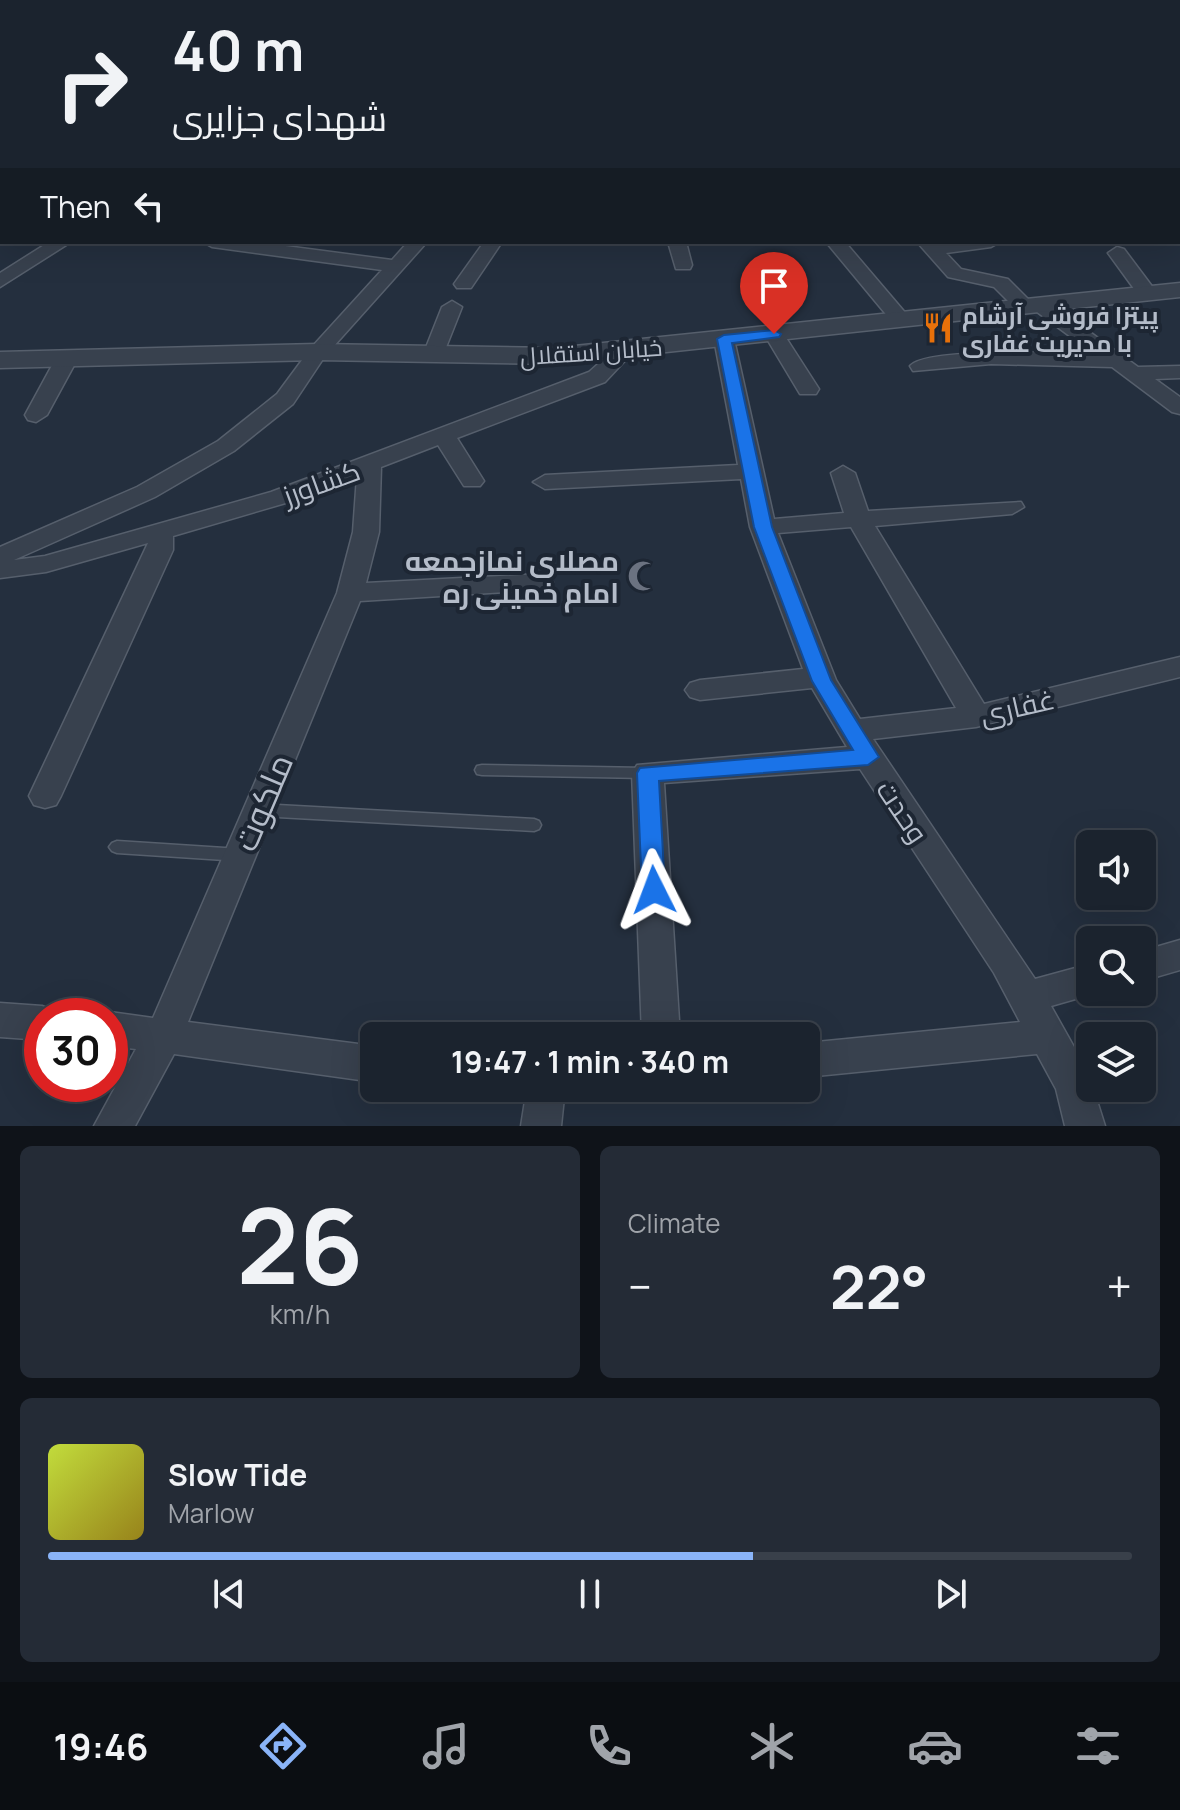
<!DOCTYPE html>
<html lang="en">
<head>
<meta charset="utf-8">
<style>
	body { margin:0; font-family:Manrope,Cairo,sans-serif; background:#242b36; color:#f1f3f6; height:100vh; display:flex; flex-direction:column; font-size:30px; white-space:nowrap }
	* { box-sizing:border-box; margin:0 }
	p { font-size:26px; color:#a0a4aa }
	.icon { flex:none; width:44px; height:44px; fill:none; stroke:currentColor; stroke-width:2; stroke-linecap:round; stroke-linejoin:round }
	.map { position:relative; height:1126px; overflow:hidden }
	.details { display:flex; flex-direction:column; gap:20px; padding:20px; background:#0f1319; flex:1 }
	.details>* { flex:none }
	.top-card { position:absolute; left:0px; top:0px; width:1180px; height:244px; box-shadow:0 8px 32px #0002,0 0 0 2px #39404a; background:#1b232e; color:#f1f3f6; overflow:hidden }
	.fabs { position:absolute; left:1076px; top:830px; display:grid; gap:16px }
	.fabs a { display:grid; place-items:center; width:80px; height:80px; border-radius:12px; background:#1b232e; box-shadow:0 8px 32px #0002,0 0 0 2px #39404a; font-size:40px }
	.speed { position:absolute; left:24px; top:998px; display:flex; gap:16px; font-size:40px; font-weight:700; text-align:center }
	.speed>* { display:grid; place-content:center; width:104px; height:104px; border-radius:50%; background:#1b232e; box-shadow:0 8px 32px #0002,0 0 0 2px #39404a; line-height:1 }
	.speed .limit { border:12px solid #d22; background:#fff; color:#111 }
	.pin { position:absolute; display:grid; place-items:center; width:68px; height:68px; color:#fff; margin:-82px -34px; border-radius:50% 50% 50% 0; rotate:-45deg; box-shadow:0 0 8px #0007 }
	.pin .icon { rotate:45deg }
	.me { position:absolute; width:88px; margin:-44px; rotate:357deg; stroke-linejoin:round; filter:drop-shadow(0 0 6px #0008) }
	.turn { display:flex; align-items:center; gap:28px; height:168px; padding:0 40px; font-size:36px }
	.turn .icon { width:104px; height:104px; stroke-width:2.5 }
	.turn b { display:block; font-size:56px; line-height:68px }
	.then { display:flex; align-items:center; height:76px; padding:0 40px; background:#0003; gap:16px; font-size:30px }
	.big { font-size:60px; font-weight:700; line-height:1.1 }
	.details .tile { flex:1; display:flex; flex-direction:column; justify-content:center; gap:12px; min-width:0; padding:0 28px; border-radius:12px; background:#242b36 }
	.details .dial { align-items:center; gap:0 }
	.dial b { font-size:104px; line-height:1 }
	.song { display:flex; align-items:center; gap:24px }
	.cover { width:96px; height:96px; border-radius:12px; background:linear-gradient(135deg,hsl(70 70% 55%),hsl(50 70% 35%)) }
	.played { height:8px; border-radius:4px; background:linear-gradient(90deg,#8ab4f8 65%,#39404a 65%) }
	.keys { display:flex; justify-content:space-around; direction:ltr }
	.heat { display:flex; justify-content:space-between; align-items:center; font-size:44px; direction:ltr }
	.details .tiles { flex:1; display:grid; gap:20px; grid-template-columns:1fr 1fr }
	.tile:last-child { grid-column:span 2 }
	.trip { position:absolute; left:360px; top:1022px; width:460px; height:80px; border-radius:12px; background:#1b232e; box-shadow:0 8px 32px #0002,0 0 0 2px #39404a; font-weight:700; line-height:80px; text-align:center }
	.tabs { display:flex; height:128px; justify-content:space-around; align-items:center; background:#0b0e12; color:#a0a4aa }
	.tabs .icon { width:56px; height:56px }
	.tabs .on { color:#8ab4f8 }
	.tabs b { font-size:36px; color:#f1f3f6 }
	.map>svg:first-child { display:block }
</style>
</head>
<body>
<div class="map">
<svg width="1180" height="1126" viewBox="0 0 1180 1126">
	<rect width="100%" height="100%" fill="#242f3e"/>
	<g fill="none" stroke-linecap="round" stroke-linejoin="round">
		<!-- service casing -->
		<g stroke="#565f6c" stroke-width="3">
			<path id="service" d="M 482,765 L 646,768 L 651,769 L 653,773 L 651,777 L 646,778 L 482,775 L 477,774 L 475,770 L 477,766 Z
				M 259,804 L 534,819 L 539,821 L 541,825 L 539,829 L 534,831 L 259,816 L 254,814 L 252,810 L 254,806 Z
				M 117,841 L 240,849 L 245,851 L 248,855 L 245,859 L 240,861 L 117,853 L 112,851 L 109,847 L 112,843 Z"/>
		</g>
		<!-- minor casing -->
		<g stroke="#565f6c" stroke-width="3">
			<path id="minor" d="M 145,0 L 157,0 L 158,2 L 146,2 Z
				M 1082,0 L 1097,0 L 1098,2 L 1083,2 Z
				M 1178,30 L 1180,30 L 1180,38 L 1178,38 Z
				M 0,33 L 2,33 L 2,41 L 0,41 Z
				M 0,85 L 2,85 L 2,93 L 0,93 Z
				M 1178,93 L 1180,93 L 1180,101 L 1178,101 Z
				M 1178,111 L 1180,112 L 1180,132 L 1178,131 Z
				M 2,123 L 2,134 L 0,135 L 0,124 Z
				M 0,163 L 2,163 L 2,173 L 0,173 Z
				M 1178,173 L 1180,173 L 1180,183 L 1178,183 Z
				M 0,198 L 2,198 L 0,209 Z
				M 49,242 L 71,242 L 0,287 L 0,273 Z
				M 203,242 L 255,242 L 392,260 L 408,242 L 427,242 L 325,356 L 293,404 L 234,451 L 155,497 L 14,560 L 45,556 L 271,492 L 589,372 L 617,347 L 624,345 L 634,351 L 605,382 L 457,438 L 484,481 L 480,486 L 464,486 L 438,445 L 381,467 L 379,532 L 366,583 L 540,574 L 549,576 L 553,582 L 549,588 L 540,590 L 360,601 L 188,1022 L 374,1046 L 374,1082 L 174,1054 L 135,1126 L 94,1126 L 136,1049 L 110,1046 L 110,1016 L 100,1016 L 110,1012 L 153,1018 L 337,593 L 353,532 L 357,476 L 289,502 L 173,536 L 173,550 L 61,796 L 56,805 L 45,808 L 34,805 L 29,796 L 148,543 L 46,572 L 0,578 L 0,547 L 137,487 L 218,441 L 277,394 L 311,348 L 382,270 L 212,247 Z
				M 484,242 L 502,242 L 471,288 L 457,288 L 454,284 Z
				M 668,242 L 686,242 L 692,265 L 690,269 L 676,269 Z
				M 826,242 L 845,242 L 908,316 L 911,320 L 908,324 L 894,324 Z
				M 917,242 L 1000,242 L 991,247 L 946,253 L 961,269 L 1008,279 L 1032,303 L 1047,301 L 1138,367 L 1180,366 L 1180,378 L 1155,379 L 1180,397 L 1180,414 L 1172,412 L 1112,367 L 991,364 L 913,371 L 910,366 C 926,347 1064,353 1094,354 L 1033,309 L 1018,311 L 994,287 L 948,277 Z
				M 1117,247 L 1124,249 L 1157,293 L 1154,297 L 1140,297 L 1108,253 Z
				M 452,301 L 462,307 L 443,355 L 440,359 L 426,359 L 423,355 L 442,307 Z
				M 774,328 L 781,330 L 819,389 L 816,394 L 800,394 L 764,334 Z
				M 724,333 L 734,339 L 774,519 L 844,513 L 831,473 L 843,466 L 855,473 L 868,511 L 1021,502 L 1024,507 L 1012,514 L 875,526 L 984,704 L 1180,657 L 1180,677 L 976,727 L 873,739 L 1035,979 L 1090,964 L 1090,992 L 1100,992 L 1051,1006 L 1088,1072 L 1105,1126 L 1065,1126 L 1056,1089 L 1037,1054 L 806,1077 L 806,1043 L 1020,1022 L 994,973 L 860,769 L 664,783 L 680,1036 L 642,1036 L 632,773 L 637,765 L 847,747 L 812,688 L 700,700 L 690,697 L 685,690 L 690,683 L 700,680 L 803,669 L 750,527 L 741,479 L 545,489 L 533,482 L 545,475 L 738,465 L 714,339 ZM 851,527 L 956,708 L 860,719 L 836,680 L 778,533 Z
				M 67,352 L 78,358 L 47,415 L 36,422 L 28,420 L 25,415 L 56,358 Z
				M 1180,940 L 1180,970 L 1142,981 L 1142,951 Z
				M 0,1003 L 42,1006 L 55,1011 L 57,1016 L 42,1016 L 42,1040 L 0,1037 Z
				M 527,1088 L 565,1088 L 561,1126 L 521,1126 Z"/>
		</g>
		<!-- tertiary casing -->
		<g stroke="#565f6c" stroke-width="3">
			<path id="tertiary" d="M 680,0 L 706,0 L 708,2 L 680,2 Z
				M 747,0 L 767,0 L 769,2 L 749,2 Z
				M 1178,61 L 1180,61 L 1180,71 L 1178,71 Z
				M 1180,283 L 1180,297 L 555,364 L 318,360 L 0,368 L 0,352 L 318,344 L 555,348 Z"/>
		</g>
		<!-- service -->
		<use href="#service" fill="#38414e" fill-rule="evenodd"/>
		<!-- minor -->
		<use href="#minor" fill="#38414e" fill-rule="evenodd"/>
		<!-- tertiary -->
		<use href="#tertiary" fill="#38414e" fill-rule="evenodd"/>
	</g>
	<!-- route -->
	<path fill="#1a73e8" stroke="#114b97" stroke-width="2" d="M 774,330 L 781,334 L 779,337 L 732,343 L 772,527 L 831,680 L 879,757 L 868,765 L 659,781 L 665,890 L 662,897 L 654,900 L 645,897 L 642,890 L 637,773 L 640,768 L 853,750 L 812,681 L 754,527 L 717,339 L 724,335 Z"/>
	<!-- icons -->
	<defs>
		<g id="restaurant-bare" transform="scale(2.4)"><path d="M-5-6h1v4h1v-4h1v4h1v-4h1v5L-1.5 .5V6h-2V.5L-5-1ZM5-6V6H3V1.5H1.5Q1.5-4 5-6Z" fill="#e8710a" stroke="#1d2633" stroke-width="2.5" paint-order="stroke"/></g>
		<g id="mosque-bare" transform="scale(2.4)"><path d="M3.5-4.9A6 6 0 1 0 3.5 4.9A5 5 0 1 1 3.5-4.9Z" fill="#6b7280" stroke="#1d2633" stroke-width="2.5" paint-order="stroke"/></g>
	</defs>
	<g fill-rule="evenodd">
		<use href="#restaurant-bare" x="938" y="328"/>
		<use href="#mosque-bare" x="643" y="576"/>
	</g>
	<g text-anchor="middle" dominant-baseline="central" stroke-width="8" stroke-linejoin="round" paint-order="stroke">
		<!-- far-poi labels -->
		<g font-size="24" font-weight="bold" fill="#b4bcc9" stroke="#1d2633" text-anchor="start">
			<text x="962" y="314">پیتزا فروشی آرشام<tspan x="962" dy="28">با مدیریت غفاری</tspan></text>
		</g>
		<!-- far-street labels -->
		<g font-size="24" fill="#b4bcc9" stroke="#1d2633">
			<text transform="translate(591 351) rotate(-4)">خیابان استقلال</text>
		</g>
		<!-- street labels -->
		<g font-size="28" fill="#b4bcc9" stroke="#1d2633">
			<text transform="translate(321 482) rotate(-20)">کشاورز</text>
			<text transform="translate(1017 706) rotate(-13)">غفاری</text>
			<text transform="translate(903 811) rotate(56)">وحدت</text>
		</g>
		<!-- poi labels -->
		<g font-size="28" font-weight="bold" fill="#b4bcc9" stroke="#1d2633" text-anchor="end">
			<text x="619" y="560">مصلای نمازجمعه<tspan x="619" dy="32">امام خمینی ره</tspan></text>
		</g>
		<!-- near-street labels -->
		<g font-size="34" fill="#b4bcc9" stroke="#1d2633">
			<text transform="translate(262 802) rotate(-67)">ملکوت</text>
		</g>
	</g>
</svg>
<div class="fabs">
<a><svg class="icon" aria-label="sound" viewBox="0 0 24 24"><path d="M4 9h4l5-4v14l-5-4H4zM17 9q2 3 0 6"/></svg></a>
<a><svg class="icon" aria-label="search" viewBox="0 0 24 24"><circle cx="10" cy="10" r="6"/><path d="M15 15l6 6"/></svg></a>
<a><svg class="icon" aria-label="layers" viewBox="0 0 24 24"><path d="M12 4l9 5-9 5-9-5zM3 14l9 5 9-5"/></svg></a>
</div>
<div class="speed"><div class="limit">30</div></div>
<div class="pin" style="left:774px;top:334px;background:#d93025"><svg class="icon" aria-label="arrive" viewBox="0 0 24 24"><path d="M6 21V4h12l-3 4 3 4H6"/></svg></div>
<svg class="me" style="left:654px;top:890px" viewBox="-20 -20 40 40"><path d="M0-17L14 15 0 8-14 15z" fill="#1a73e8" stroke="#fff" stroke-width="4"/></svg>
<div class="trip">19:47 · 1 min · 340 m</div>
<div class="top-card">
<div class="turn"><svg class="icon" aria-label="right" viewBox="0 0 24 24"><path d="M7 20v-9h11M14 6l5 5-5 5"/></svg><div><b>40 m</b>شهدای جزایری</div></div>
<div class="then">Then<svg class="icon" aria-label="left" viewBox="0 0 24 24"><path d="M17 20v-9H6M10 6l-5 5 5 5"/></svg></div>
</div>
</div>
<section class="details">
<div class="tiles">
<div class="tile dial"><b>26</b><p>km/h</p></div>
<div class="tile"><p>Climate</p>
<div class="heat"><a>−</a><b class="big">22°</b><a>+</a></div>
</div>
<div class="tile">
<div class="song"><i class="cover"></i><div><b>Slow Tide</b><p>Marlow</p></div></div>
<div class="played"></div>
<div class="keys"><svg class="icon" aria-label="previous" viewBox="0 0 24 24"><path d="M18 5L8 12l10 7zM5 5v14"/></svg><svg class="icon" aria-label="pause" viewBox="0 0 24 24"><path d="M8 5v14M16 5v14"/></svg><svg class="icon" aria-label="next" viewBox="0 0 24 24"><path d="M6 5l10 7-10 7zM19 5v14"/></svg></div>
</div>
</div>
</section>
<nav class="tabs">
<b>19:46</b>
<svg class="icon on" aria-label="directions" viewBox="0 0 24 24"><path d="M12 3l9 9-9 9-9-9zM9 14v-3h6M13 9l2 2-2 2"/></svg>
<svg class="icon" aria-label="music" viewBox="0 0 24 24"><path d="M9 18V5l10-2v13"/><circle cx="6" cy="18" r="3"/><circle cx="16" cy="16" r="3"/></svg>
<svg class="icon" aria-label="phone" viewBox="0 0 24 24"><path d="M5 4h4l2 5-3 2q2 4 5 5l2-3 5 2v4C11 20 4 13 5 4z"/></svg>
<svg class="icon" aria-label="climate" viewBox="0 0 24 24"><path d="M12 3v18M4 7l16 10M4 17L20 7"/></svg>
<svg class="icon" aria-label="car" viewBox="0 0 24 24"><path d="M5 17H2v-5l4-1 3-4h7l3 4 3 1v5h-3M9 17h6M6 11h13"/><circle cx="7" cy="17" r="2"/><circle cx="17" cy="17" r="2"/></svg>
<svg class="icon" aria-label="filters" viewBox="0 0 24 24"><path d="M4 7h16M4 17h16"/><circle cx="9" cy="7" r="2"/><circle cx="15" cy="17" r="2"/></svg>
</nav>
</body>
</html>
